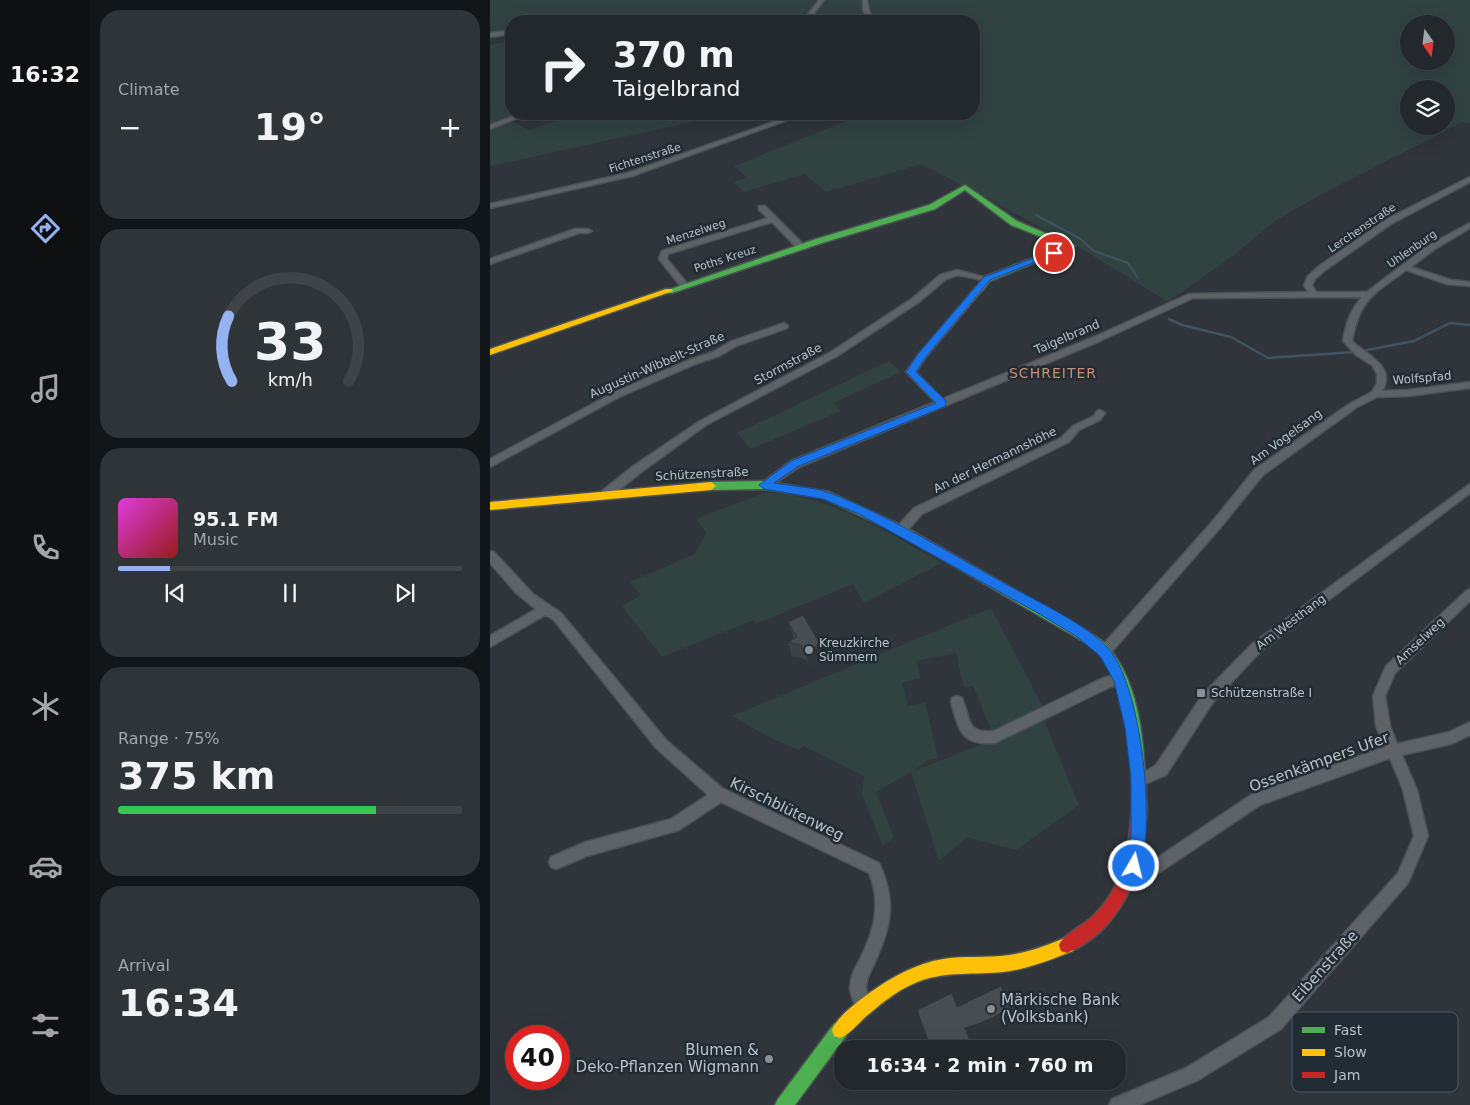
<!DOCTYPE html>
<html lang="en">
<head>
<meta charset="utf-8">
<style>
	body { margin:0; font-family:"DejaVu Sans",sans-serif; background:#2f3438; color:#f1f3f6; height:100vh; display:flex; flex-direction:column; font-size:19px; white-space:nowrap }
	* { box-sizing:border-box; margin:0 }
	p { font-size:16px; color:#a3a6a9 }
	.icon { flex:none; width:28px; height:28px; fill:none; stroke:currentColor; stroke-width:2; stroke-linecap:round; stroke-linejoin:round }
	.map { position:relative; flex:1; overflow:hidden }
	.panel { display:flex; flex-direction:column; gap:10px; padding:10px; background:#131618; width:400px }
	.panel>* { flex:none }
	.banner { position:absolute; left:15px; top:15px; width:475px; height:105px; border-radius:20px; box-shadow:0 5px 20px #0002,0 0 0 1px #404448; background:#23282c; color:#f1f3f6; overflow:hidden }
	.needle { width:32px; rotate:166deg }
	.fabs { position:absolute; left:910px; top:15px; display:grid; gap:10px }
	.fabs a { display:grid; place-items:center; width:55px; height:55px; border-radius:50%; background:#23282c; box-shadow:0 5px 20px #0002,0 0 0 1px #404448; font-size:25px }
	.speed { position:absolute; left:15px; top:1025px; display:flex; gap:10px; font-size:25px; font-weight:700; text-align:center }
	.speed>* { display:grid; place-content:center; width:65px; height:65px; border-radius:50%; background:#23282c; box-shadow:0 5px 20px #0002,0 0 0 1px #404448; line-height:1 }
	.speed .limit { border:8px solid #d22; background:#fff; color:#111 }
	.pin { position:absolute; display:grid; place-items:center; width:42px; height:42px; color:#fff; margin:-21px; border:2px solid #fff; border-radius:50%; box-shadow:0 1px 5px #0007 }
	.me { position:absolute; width:55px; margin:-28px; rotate:8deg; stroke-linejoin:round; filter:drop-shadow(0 0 4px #0008) }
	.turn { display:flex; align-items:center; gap:18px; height:105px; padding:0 25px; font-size:22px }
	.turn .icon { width:65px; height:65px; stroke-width:2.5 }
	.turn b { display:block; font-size:35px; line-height:42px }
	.big { font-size:38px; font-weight:800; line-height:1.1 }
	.panel .card { flex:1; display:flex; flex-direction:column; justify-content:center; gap:8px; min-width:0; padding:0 18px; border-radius:20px; background:#2f3438 }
	.panel .dial { align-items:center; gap:0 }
	.dial svg { height:130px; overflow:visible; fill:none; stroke:#404448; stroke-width:7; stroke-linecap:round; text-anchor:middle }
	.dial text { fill:#f1f3f6; stroke:none }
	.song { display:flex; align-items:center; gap:15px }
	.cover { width:60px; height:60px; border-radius:8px; background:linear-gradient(135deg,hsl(300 70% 55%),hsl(0 70% 35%)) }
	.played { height:5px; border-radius:2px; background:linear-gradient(90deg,#95b2f1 15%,#404448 15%) }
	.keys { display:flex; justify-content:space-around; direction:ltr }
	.heat { display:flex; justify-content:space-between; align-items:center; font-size:28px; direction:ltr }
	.charge { height:8px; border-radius:4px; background:linear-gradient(90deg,#34c759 75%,#404448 0) }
	.trip { position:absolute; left:344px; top:1040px; width:292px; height:50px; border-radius:20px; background:#23282c; box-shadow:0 5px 20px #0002,0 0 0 1px #404448; font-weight:800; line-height:50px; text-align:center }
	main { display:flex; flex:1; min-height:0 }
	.tab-bar { display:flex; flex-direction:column; width:90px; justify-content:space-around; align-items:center; background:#0e1012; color:#a3a6a9 }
	.tab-bar .icon { width:35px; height:35px }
	.tab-bar .on { color:#95b2f1 }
	.tab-bar b { font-size:22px; color:#f1f3f6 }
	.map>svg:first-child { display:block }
</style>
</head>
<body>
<main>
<nav class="tab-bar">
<b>16:32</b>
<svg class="icon on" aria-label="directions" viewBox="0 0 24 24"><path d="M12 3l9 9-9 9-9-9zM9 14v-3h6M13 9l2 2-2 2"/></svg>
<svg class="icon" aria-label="music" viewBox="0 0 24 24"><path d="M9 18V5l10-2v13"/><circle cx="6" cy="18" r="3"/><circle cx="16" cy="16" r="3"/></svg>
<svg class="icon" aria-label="phone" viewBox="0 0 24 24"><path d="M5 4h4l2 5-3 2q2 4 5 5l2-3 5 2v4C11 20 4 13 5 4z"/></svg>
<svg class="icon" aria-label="climate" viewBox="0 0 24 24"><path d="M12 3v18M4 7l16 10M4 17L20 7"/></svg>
<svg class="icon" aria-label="car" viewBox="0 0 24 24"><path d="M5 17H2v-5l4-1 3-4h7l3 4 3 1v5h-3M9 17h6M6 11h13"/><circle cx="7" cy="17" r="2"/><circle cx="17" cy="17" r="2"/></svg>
<svg class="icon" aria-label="filters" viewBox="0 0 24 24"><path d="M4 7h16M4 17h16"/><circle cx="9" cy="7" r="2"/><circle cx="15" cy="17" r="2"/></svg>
</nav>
<section class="panel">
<div class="card"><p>Climate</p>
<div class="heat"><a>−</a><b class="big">19°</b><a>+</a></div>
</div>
<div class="card dial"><svg viewBox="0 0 100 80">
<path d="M14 69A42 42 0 1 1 86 69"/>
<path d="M14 69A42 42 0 0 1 12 29" stroke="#95b2f1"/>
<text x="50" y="56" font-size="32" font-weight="700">33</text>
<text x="50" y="72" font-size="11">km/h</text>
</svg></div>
<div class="card">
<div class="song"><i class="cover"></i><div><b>95.1 FM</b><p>Music</p></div></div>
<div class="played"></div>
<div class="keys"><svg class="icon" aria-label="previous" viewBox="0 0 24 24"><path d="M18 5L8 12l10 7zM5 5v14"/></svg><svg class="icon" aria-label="pause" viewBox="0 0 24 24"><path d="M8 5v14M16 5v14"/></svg><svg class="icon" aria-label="next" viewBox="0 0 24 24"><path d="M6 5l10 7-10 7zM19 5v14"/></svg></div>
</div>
<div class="card"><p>Range · 75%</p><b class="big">375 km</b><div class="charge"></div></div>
<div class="card"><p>Arrival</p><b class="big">16:34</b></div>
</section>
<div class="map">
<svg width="980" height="1105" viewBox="0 0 980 1105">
	<rect width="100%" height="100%" fill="#2f353a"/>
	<!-- green -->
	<path fill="#304341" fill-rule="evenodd" d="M 0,0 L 980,0 L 980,124 L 973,122 L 830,195 L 785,221 L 744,255 L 678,302 L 587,246 L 432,164 L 336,192 L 314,174 L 254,192 L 243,182 L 257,178 L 244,166 L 374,114 L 484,114 L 484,21 L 21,21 L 21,31 L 0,34 ZM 919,24 L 956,24 L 956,61 L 919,61 ZM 919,89 L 956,89 L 956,126 L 919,126 Z
		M 21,41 L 21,114 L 30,114 L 17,118 L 39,130 L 65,121 L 68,114 L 237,114 L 2,166 L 0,165 L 0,45 Z
		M 399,361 L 411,372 L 343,403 L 351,411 L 261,449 L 247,433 Z
		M 276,492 C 287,493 299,494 310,497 C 361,508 407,538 452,563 L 374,603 L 363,584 L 266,624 L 264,620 L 172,657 L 132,606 L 151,595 L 140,582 L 205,554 L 216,533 L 206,519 Z
		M 501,608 L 553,707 L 502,732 L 483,686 L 474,688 L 466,653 L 427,661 L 430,678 L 412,683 L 418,706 L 435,702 L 448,758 L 436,761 L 424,771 L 554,720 L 589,805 L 526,850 L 477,837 L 449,861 L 421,772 L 386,792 L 404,838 L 393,846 L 372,795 L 374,776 L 313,746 L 309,750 L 283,739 L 242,716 Z"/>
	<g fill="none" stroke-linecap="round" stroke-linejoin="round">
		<!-- stream-far1 -->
		<path stroke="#405362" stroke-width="2" d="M 546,215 L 589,238 L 604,251 L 638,263 L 648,278"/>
		<!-- stream -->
		<path stroke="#405362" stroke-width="2.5" d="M 679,319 L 692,325 L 741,337 L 778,358 L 865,352
			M 872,351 L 924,341 L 960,323 L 980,325"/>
		<!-- street casing -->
		<g stroke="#4c5154" stroke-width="3">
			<path id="street" d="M 329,0 L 334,0 L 319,20 L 306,21 L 315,18 Z
				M 373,0 L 377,0 L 379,11 L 384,21 L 380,21 L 373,11 Z
				M 109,18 L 115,21 L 94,21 Z
				M 21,30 L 21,34 L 0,37 L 0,33 Z
				M 29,114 L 37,114 L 0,129 L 0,125 Z
				M 306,114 L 314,114 L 142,176 L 0,208 L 0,204 L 138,173 Z
				M 980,177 L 980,182 L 901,224 L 834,271 L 825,279 L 822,285 L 826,292 L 877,292 L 939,245 L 980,223 L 980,228 L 945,249 L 921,267 L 961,280 L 980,282 L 980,286 L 957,284 L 916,270 C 883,295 870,298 862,341 C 876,355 907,366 892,391 L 918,390 L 980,382 L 980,388 L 918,396 L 887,397 L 867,407 L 773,475 L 730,528 L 618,656 L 614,657 L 610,656 L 608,652 L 610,648 L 722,522 L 765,469 L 861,403 L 882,392 L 887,383 L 887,374 L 882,365 L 866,355 L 853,341 C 856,324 860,310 872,297 L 703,298 L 610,341 L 309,467 L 278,488 L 274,489 L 269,485 L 301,461 L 604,337 L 699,294 L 818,292 L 814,285 L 818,276 L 828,267 L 895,220 Z
				M 269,206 L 275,206 L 314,245 L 314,249 L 308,249 L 282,222 L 178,254 L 177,259 L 199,286 L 195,288 L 192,288 L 169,259 L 172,251 L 278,218 L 269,210 Z
				M 85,229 L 98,229 L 102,231 L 98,233 L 89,233 L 0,264 L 0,259 Z
				M 467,270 L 501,279 L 497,281 L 468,275 L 456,279 L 429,302 L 347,356 L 216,425 L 150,473 L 119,498 L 111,498 L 110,495 L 111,492 L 142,467 L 210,421 L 341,352 L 423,298 L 450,275 Z
				M 294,323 L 298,326 L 297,328 L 246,346 L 229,356 L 205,364 L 131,396 L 0,467 L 0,459 L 125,392 L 199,360 L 223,352 L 240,342 Z
				M 610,410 L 615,413 L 610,420 L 589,430 L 579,442 L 432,514 L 415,533 L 407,533 L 406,530 L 407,527 L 424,508 L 571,438 L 583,426 L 604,416 L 607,411 Z
				M 980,484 L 980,493 L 770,652 L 723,702 L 676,775 L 660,782 L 648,785 L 643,783 L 641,778 L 643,773 L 658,770 L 666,765 L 713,694 L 762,644 Z
				M 0,551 L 4,552 L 43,594 L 71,613 L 176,740 L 232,788 L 389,863 C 406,900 402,923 386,960 C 382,969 375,979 376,989 C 377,995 381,1001 383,1007 L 381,1013 L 375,1015 L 369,1013 C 366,1005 360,996 360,988 C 360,976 367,965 372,955 C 385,928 391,901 379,873 L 231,802 L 189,830 L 97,856 L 66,869 L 61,867 L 59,862 L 61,857 L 96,842 L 181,819 L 218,795 L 166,748 L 63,619 L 55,615 L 0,647 L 0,636 L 46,609 L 26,593 L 0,563 Z
				M 980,589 L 980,601 L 905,673 L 895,696 L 900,726 L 907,744 L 959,732 L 980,722 L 980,735 L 961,744 L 912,755 L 927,790 L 938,836 L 918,883 L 791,1029 L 708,1080 L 649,1105 L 619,1105 L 622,1099 L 696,1068 L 779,1017 L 908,873 L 924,836 L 913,790 L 900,758 L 770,805 L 670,872 C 660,875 649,875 639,871 L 637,866 L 639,861 L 644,859 L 667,858 L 761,795 L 895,747 L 886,726 L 883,696 L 896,666 L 976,591 Z
				M 630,674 L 634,676 L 636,680 L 634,684 L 620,687 L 505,743 C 471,746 469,730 461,702 L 462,698 L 467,696 L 472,698 C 481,718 475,734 504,731 L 613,678 Z"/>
		</g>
		<!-- fast casing -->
		<g stroke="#4c5154" stroke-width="3">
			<path id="fast" d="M 475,185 L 527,221 L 585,246 L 500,281 L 492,291 L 486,291 L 485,289 L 494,277 L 574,246 L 521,225 L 475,190 L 445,209 L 332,243 L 182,293 L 176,293 L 175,291 L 326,239 L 439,205 Z
				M 274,481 L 339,492 L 415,527 L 594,629 C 603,635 613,640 619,648 C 652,688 654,748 656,797 L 654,802 L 649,804 L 644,802 L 642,797 C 641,753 639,691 610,655 C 604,647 594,642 586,637 L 407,533 L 333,498 L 274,489 L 221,490 L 216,486 L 221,482 Z
				M 350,1022 L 356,1024 L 358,1030 L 356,1036 L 305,1105 L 285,1105 L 288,1099 L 344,1024 Z"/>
		</g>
		<!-- slow casing -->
		<g stroke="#4c5154" stroke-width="3">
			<path id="slow" d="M 486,287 L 493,289 L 435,358 L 426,372 L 457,404 L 452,407 L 449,406 L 416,372 L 429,354 Z
				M 176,289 L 182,289 L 183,291 L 0,355 L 0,349 Z
				M 221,482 L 226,486 L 221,490 L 0,510 L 0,502 Z
				M 577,937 L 583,939 L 585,945 L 583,951 C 560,960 538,969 513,972 C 485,975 458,971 430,981 C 411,988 394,1001 379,1014 C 369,1022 361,1034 350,1038 L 344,1036 L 342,1030 C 347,1018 360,1008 370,1000 C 392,983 416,968 443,961 C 466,955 488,958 511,956 C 534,954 556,946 577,937 Z"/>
		</g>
		<!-- jam casing -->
		<g stroke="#4c5154" stroke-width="3">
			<path id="jam" d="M 649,790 L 654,792 C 659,803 656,819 655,830 C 651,880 626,933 577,953 L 571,951 L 569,945 C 574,934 592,926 601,918 C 636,886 641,842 642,797 L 644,792 Z"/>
		</g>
		<!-- street -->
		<use href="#street" fill="#5e6368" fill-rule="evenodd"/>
		<!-- fast -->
		<use href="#fast" fill="#4caf50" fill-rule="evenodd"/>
		<!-- slow -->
		<use href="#slow" fill="#ffc107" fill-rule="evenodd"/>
		<!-- jam -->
		<use href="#jam" fill="#c62828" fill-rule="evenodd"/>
	</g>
	<!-- wall -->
	<path fill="#3e4246" d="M 298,622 L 330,644 L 334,659 L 319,666 L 315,659 L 302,656 L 298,642 L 304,639 Z"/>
	<!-- shaded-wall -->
	<path fill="#323639" d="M 330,644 L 334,659 L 319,666 L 315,652 Z
		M 520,1009 L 520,1014 L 491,1028 L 475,1033 L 475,1028 Z
		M 476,1081 L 483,1081 L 457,1095 L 456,1092 Z"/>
	<!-- building -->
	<path fill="#484d51" stroke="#323639" d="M 313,615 L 330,644 L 315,652 L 311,645 L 298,642 L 307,637 L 298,622 Z
		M 511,986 L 520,1009 L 491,1023 L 475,1028 L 483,1049 L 441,1049 L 427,1010 L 462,993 L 467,1007 Z
		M 452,1081 L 476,1081 L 456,1092 Z"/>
	<!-- route -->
	<path fill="#1a73e8" stroke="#114b97" d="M 562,251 L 568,253 L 500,280 L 435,358 L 426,372 L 456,401 L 456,406 L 309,466 L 284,483 C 302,486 323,487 340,493 C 400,516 456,551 512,582 C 542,599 595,623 618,648 C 651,683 667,828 649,871 L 644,873 L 639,871 L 636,866 L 641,835 L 641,778 L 635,728 L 624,681 L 610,656 L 586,636 L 546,612 L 369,514 L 333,499 L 274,489 L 269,485 L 301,461 L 446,403 L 416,372 L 428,354 L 494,277 Z"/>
	<!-- markers -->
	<g fill="#899197" stroke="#222c34" stroke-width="2">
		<circle cx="319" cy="650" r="5"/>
		<rect x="706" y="688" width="10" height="10" rx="2.5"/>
		<circle cx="501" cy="1009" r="5"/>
		<circle cx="279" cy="1059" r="5"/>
	</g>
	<g text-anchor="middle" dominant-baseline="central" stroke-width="5" stroke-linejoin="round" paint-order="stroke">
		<!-- far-street labels -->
		<g font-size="11" fill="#bac2c9" stroke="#222c34">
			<text transform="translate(155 158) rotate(-18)">Fichtenstraße</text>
			<text transform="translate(872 228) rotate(-34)">Lerchenstraße</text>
			<text transform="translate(206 232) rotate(-18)">Menzelweg</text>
			<text transform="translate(922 249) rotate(-35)">Uhlenburg</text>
			<text transform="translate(235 259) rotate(-18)">Poths Kreuz</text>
		</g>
		<!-- street labels -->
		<g font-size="12" fill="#bac2c9" stroke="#222c34">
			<text transform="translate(577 337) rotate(-23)">Taigelbrand</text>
			<text transform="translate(298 364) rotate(-28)">Stormstraße</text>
			<text transform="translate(167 365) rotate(-24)">Augustin-Wibbelt-Straße</text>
			<text transform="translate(932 378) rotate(-5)">Wolfspfad</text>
			<text transform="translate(796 437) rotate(-36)">Am Vogelsang</text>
			<text transform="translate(505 460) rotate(-26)">An der Hermannshöhe</text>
			<text transform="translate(212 474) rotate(-3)">Schützenstraße</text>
			<text transform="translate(801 622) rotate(-37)">Am Westhang</text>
			<text transform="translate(930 641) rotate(-43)">Amselweg</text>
		</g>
		<!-- poi labels -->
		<g font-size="12" fill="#bac2c9" stroke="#222c34" text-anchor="start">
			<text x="329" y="643">Kreuzkirche<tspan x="329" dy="14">Sümmern</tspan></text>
			<text x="721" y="693">Schützenstraße I</text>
		</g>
		<!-- neighbourhood labels -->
		<g font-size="14" letter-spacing="1" fill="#c98d75" stroke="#222c34">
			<text x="563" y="373">SCHREITER</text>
		</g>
		<!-- near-street labels -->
		<g font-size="15" fill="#bac2c9" stroke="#222c34">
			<text transform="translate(829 762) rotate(-20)">Ossenkämpers Ufer</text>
			<text transform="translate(297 809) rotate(26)">Kirschblütenweg</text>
			<text transform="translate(835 966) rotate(-48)">Eibenstraße</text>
		</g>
		<!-- near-poi labels -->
		<g font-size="15" fill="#bac2c9" stroke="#222c34" text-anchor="start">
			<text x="511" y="1000">Märkische Bank<tspan x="511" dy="17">(Volksbank)</tspan></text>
			<text x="269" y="1050" text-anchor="end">Blumen &amp;<tspan x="269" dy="17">Deko-Pflanzen Wigmann</tspan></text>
		</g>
	</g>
	<!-- legend -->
	<rect x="802" y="1012" width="166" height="80" rx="8" fill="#222c34" stroke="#505961" stroke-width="1"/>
	<rect x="812" y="1027" width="23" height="6" fill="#4caf50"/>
	<rect x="812" y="1049" width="23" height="7" fill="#ffc107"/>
	<rect x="812" y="1072" width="23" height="6" fill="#c62828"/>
	<g font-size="14" fill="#bac2c9">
		<text x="844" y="1035">Fast</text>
		<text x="844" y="1057">Slow</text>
		<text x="844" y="1080">Jam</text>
	</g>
</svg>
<div class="fabs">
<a><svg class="needle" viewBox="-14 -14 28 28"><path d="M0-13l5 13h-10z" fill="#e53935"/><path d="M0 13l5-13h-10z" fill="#a3a6a9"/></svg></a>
<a><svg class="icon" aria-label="layers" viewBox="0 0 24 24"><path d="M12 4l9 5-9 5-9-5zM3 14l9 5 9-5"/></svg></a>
</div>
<div class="speed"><div class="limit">40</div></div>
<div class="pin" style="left:564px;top:253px;background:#d93025"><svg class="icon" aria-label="arrive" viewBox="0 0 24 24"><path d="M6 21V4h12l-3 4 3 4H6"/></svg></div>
<svg class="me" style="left:644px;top:866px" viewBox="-20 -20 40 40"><circle r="17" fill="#1a73e8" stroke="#fff" stroke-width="3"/><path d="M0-11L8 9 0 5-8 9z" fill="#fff"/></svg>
<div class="trip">16:34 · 2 min · 760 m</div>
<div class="banner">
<div class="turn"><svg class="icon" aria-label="right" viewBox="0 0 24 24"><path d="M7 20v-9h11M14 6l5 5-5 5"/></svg><div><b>370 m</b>Taigelbrand</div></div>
</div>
</div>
</main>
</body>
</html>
